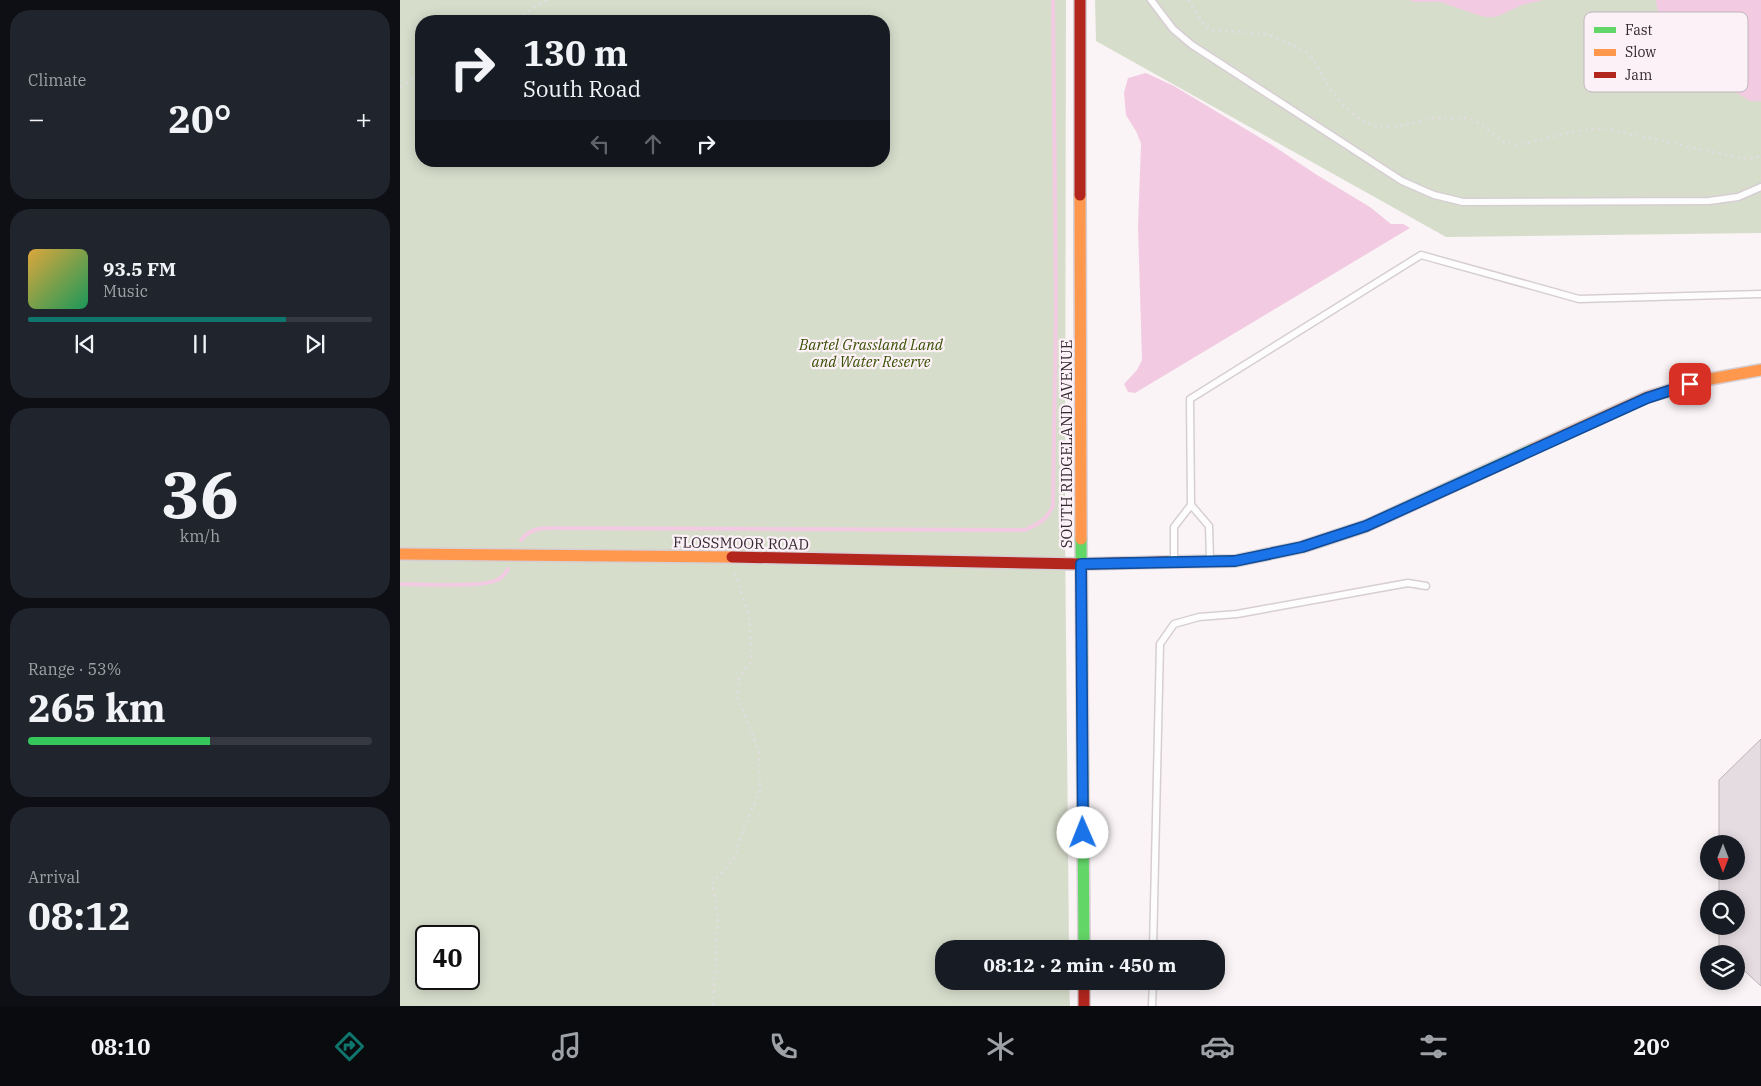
<!DOCTYPE html>
<html lang="en">
<head>
<meta charset="utf-8">
<style>
	body { margin:0; font-family:"IBM Plex Serif",serif; background:#20242c; color:#f1f3f6; height:100vh; display:flex; flex-direction:column; font-size:19px; white-space:nowrap }
	* { box-sizing:border-box; margin:0 }
	p { font-size:16px; color:#9ea1a6 }
	.icon { flex:none; width:28px; height:28px; fill:none; stroke:currentColor; stroke-width:2; stroke-linecap:round; stroke-linejoin:round }
	.map { position:relative; flex:1; overflow:hidden }
	.details { display:flex; flex-direction:column; gap:10px; padding:10px; background:#0d0f14; width:400px }
	.details>* { flex:none }
	.banner { position:absolute; left:15px; top:15px; width:475px; height:152px; border-radius:20px; box-shadow:0 2px 12px #0003; background:#171b24; color:#f1f3f6; overflow:hidden }
	.needle { width:32px; rotate:180deg }
	.buttons { position:absolute; left:1300px; top:835px; display:grid; gap:10px }
	.buttons a { display:grid; place-items:center; width:45px; height:45px; border-radius:50%; background:#171b24; box-shadow:0 2px 12px #0003; font-size:25px }
	.speed { position:absolute; left:15px; top:925px; display:flex; gap:10px; font-size:25px; font-weight:700; text-align:center }
	.speed>* { display:grid; place-content:center; width:65px; height:65px; border-radius:50%; background:#171b24; box-shadow:0 2px 12px #0003; line-height:1 }
	.speed .limit { border:2px solid #111; border-radius:8px; background:#fff; color:#111 }
	.pin { position:absolute; display:grid; place-items:center; width:42px; height:42px; color:#fff; margin:-21px; border-radius:10px; box-shadow:0 2px 8px #0006 }
	.me { position:absolute; width:55px; margin:-28px; rotate:359deg; stroke-linejoin:round; filter:drop-shadow(0 0 4px #0008) }
	.turn { display:flex; align-items:center; gap:18px; height:105px; padding:0 25px; font-size:22px }
	.turn .icon { width:65px; height:65px; stroke-width:2.5 }
	.turn b { display:block; font-size:35px; line-height:42px }
	.lanes { display:flex; align-items:center; height:48px; padding:0 25px; background:#0003; justify-content:center; gap:25px; direction:ltr }
	.lanes .off { opacity:.35 }
	.big { font-size:38px; font-weight:800; line-height:1.1 }
	.details .tile { flex:1; display:flex; flex-direction:column; justify-content:center; gap:8px; min-width:0; padding:0 18px; border-radius:20px; background:#20242c }
	.details .dial { align-items:center; gap:0 }
	.dial b { font-size:65px; line-height:1 }
	.song { display:flex; align-items:center; gap:15px }
	.cover { width:60px; height:60px; border-radius:8px; background:linear-gradient(135deg,hsl(40 70% 55%),hsl(150 70% 35%)) }
	.played { height:5px; border-radius:2px; background:linear-gradient(90deg,#0f766e 75%,#363941 75%) }
	.keys { display:flex; justify-content:space-around; direction:ltr }
	.heat { display:flex; justify-content:space-between; align-items:center; font-size:28px; direction:ltr }
	.charge { height:8px; border-radius:4px; background:linear-gradient(90deg,#34c759 53%,#363941 0) }
	.trip { position:absolute; left:535px; top:940px; width:290px; height:50px; border-radius:20px; background:#171b24; box-shadow:0 2px 12px #0003; font-weight:800; line-height:50px; text-align:center }
	.tabs { display:flex; height:80px; justify-content:space-around; align-items:center; background:#090b0e; color:#9ea1a6 }
	.tabs .icon { width:35px; height:35px }
	.tabs .on { color:#0f766e }
	.tabs b { font-size:22px; color:#f1f3f6 }
	main { display:flex; flex:1; min-height:0 }
	.map>svg:first-child { display:block }
</style>
</head>
<body>
<main>
<section class="details">
<div class="tile"><p>Climate</p>
<div class="heat"><a>−</a><b class="big">20°</b><a>+</a></div>
</div>
<div class="tile">
<div class="song"><i class="cover"></i><div><b>93.5 FM</b><p>Music</p></div></div>
<div class="played"></div>
<div class="keys"><svg class="icon" aria-label="previous" viewBox="0 0 24 24"><path d="M18 5L8 12l10 7zM5 5v14"/></svg><svg class="icon" aria-label="pause" viewBox="0 0 24 24"><path d="M8 5v14M16 5v14"/></svg><svg class="icon" aria-label="next" viewBox="0 0 24 24"><path d="M6 5l10 7-10 7zM19 5v14"/></svg></div>
</div>
<div class="tile dial"><b>36</b><p>km/h</p></div>
<div class="tile"><p>Range · 53%</p><b class="big">265 km</b><div class="charge"></div></div>
<div class="tile"><p>Arrival</p><b class="big">08:12</b></div>
</section>
<div class="map">
<svg width="1361" height="1006" viewBox="0 0 1361 1006">
	<rect width="100%" height="100%" fill="#faf4f7"/>
	<!-- green -->
	<path fill="#d7ddcb" fill-rule="evenodd" d="M 0,0 L 666,0 L 665,530 L 669,949 L 544,949 L 544,981 L 669,981 L 670,1006 L 0,1006 ZM 21,21 L 484,21 L 484,161 L 21,161 ZM 26,936 L 69,936 L 69,979 L 26,979 Z
		M 695,0 L 1361,0 L 1361,233 L 1046,237 L 696,41 Z"/>
	<!-- water -->
	<path fill="#f2cbe2" d="M 1009,0 L 1143,0 L 1122,5 L 1096,17 L 1085,17 L 1075,14 L 1040,2 L 1015,2 Z
		M 1256,0 L 1361,0 L 1361,101 L 1350,101 L 1304,72 L 1282,61 L 1276,53 L 1269,39 L 1257,8 Z
		M 746,73 L 774,86 L 872,145 L 917,175 L 970,207 L 991,224 L 1003,224 L 1010,228 L 735,393 L 728,392 L 724,384 L 737,370 L 742,360 L 738,226 L 741,144 L 737,133 L 726,115 L 724,93 L 728,78 Z"/>
	<g fill="none" stroke-linecap="round" stroke-linejoin="round">
		<!-- stream -->
		<path stroke="#f2cbe2" stroke-width="4" d="M 121,540 C 129,530 138,528 151,528 L 625,530 C 638,524 647,520 653,506 L 656,307 L 653,0
			M 0,584 C 22,584 79,588 97,580 C 102,578 105,574 108,569"/>
	</g>
	<!-- building -->
	<path fill="#e5dce1" stroke="#bbb3b8" d="M 1361,739 L 1361,986 L 1336,963 L 1336,954 L 1327,954 L 1319,947 L 1319,926 L 1336,926 L 1336,899 L 1319,899 L 1319,871 L 1336,871 L 1336,844 L 1319,844 L 1319,780 Z"/>
	<g fill="none" stroke-linecap="round" stroke-linejoin="round">
		<!-- lane casing -->
		<g stroke="#d6ced3" stroke-width="9">
			<path id="lane" d="M 751,0 L 773,29 L 792,45 L 1002,181 L 1034,195 L 1063,202 L 1309,201 L 1338,197 L 1361,187
				M 791,505 L 790,399 L 1021,255 L 1179,299 L 1361,294
				M 774,560 L 774,527 L 791,505 L 809,526 L 810,560
				M 753,949 L 760,644 L 774,624 L 799,617 L 837,614 L 1008,583 L 1026,586
				M 752,1006 L 753,981"/>
		</g>
		<!-- fast casing -->
		<g stroke="#d6ced3" stroke-width="14">
			<path id="fast" d="M 681,539 L 684,949
				M 767,562 L 835,561 L 902,547 L 966,526 L 1133,449"/>
		</g>
		<!-- slow casing -->
		<g stroke="#d6ced3" stroke-width="14">
			<path id="slow" d="M 680,195 L 681,539
				M 1133,449 L 1247,397 L 1305,380 L 1361,370
				M 0,554 L 332,557"/>
		</g>
		<!-- jam casing -->
		<g stroke="#d6ced3" stroke-width="14">
			<path id="jam" d="M 680,0 L 680,195
				M 332,557 L 681,564 L 767,562
				M 684,981 L 684,1006"/>
		</g>
		<!-- path -->
		<path stroke="#dfddde" stroke-width="2.5" stroke-dasharray="2.5 4" stroke-linecap="butt" d="M 788,0 L 804,25 L 812,30 L 859,33 L 872,36 L 904,50 L 912,57 L 927,84 L 940,102 L 958,118 L 967,123 L 979,127 L 996,127 L 1033,118 L 1067,118 L 1077,122 L 1104,142 L 1118,145 L 1171,132 L 1204,128 L 1336,157 L 1348,159 L 1361,156
			M 111,21 L 147,0
			M 0,87 L 21,74
			M 313,1006 L 318,916 L 312,883 L 334,859 L 344,827 L 360,791 L 359,751 L 338,699 L 339,678 L 352,660 L 349,615 L 335,573"/>
		<!-- lane -->
		<use href="#lane" stroke="#fefdfe" stroke-width="6"/>
		<!-- fast -->
		<use href="#fast" stroke="#63d668" stroke-width="11"/>
		<!-- slow -->
		<use href="#slow" stroke="#ff974d" stroke-width="11"/>
		<!-- jam -->
		<use href="#jam" stroke="#b3261e" stroke-width="11"/>
	</g>
	<g fill="none" stroke-linecap="round" stroke-linejoin="round">
		<!-- route casing -->
		<g stroke="#114b97" stroke-width="12">
			<path id="route" d="M 683,833 L 681,564 L 835,561 L 902,547 L 966,526 L 1247,398 L 1290,384"/>
		</g>
		<!-- route -->
		<use href="#route" stroke="#1a73e8" stroke-width="9"/>
	</g>
	<g text-anchor="middle" dominant-baseline="central" stroke-width="4.5" stroke-linejoin="round" paint-order="stroke">
		<!-- park labels -->
		<g font-size="15" font-style="italic" fill="#375000" stroke="#fdf1f8">
			<text x="471" y="344">Bartel Grassland Land<tspan x="471" dy="17">and Water Reserve</tspan></text>
		</g>
		<!-- street labels -->
		<g font-size="15" fill="#352930" stroke="#fdf1f8">
			<text transform="translate(666 444) rotate(-90)">SOUTH RIDGELAND AVENUE</text>
			<text transform="translate(341 543) rotate(1)">FLOSSMOOR ROAD</text>
		</g>
	</g>
	<!-- legend -->
	<rect x="1184" y="12" width="164" height="80" rx="8" fill="#fdf1f8" stroke="#c1b5bc" stroke-width="1"/>
	<rect x="1194" y="27" width="22" height="6" fill="#63d668"/>
	<rect x="1194" y="49" width="22" height="7" fill="#ff974d"/>
	<rect x="1194" y="72" width="22" height="6" fill="#b3261e"/>
	<g font-size="14" fill="#352930">
		<text x="1225" y="35">Fast</text>
		<text x="1225" y="57">Slow</text>
		<text x="1225" y="80">Jam</text>
	</g>
</svg>
<div class="buttons">
<a><svg class="needle" viewBox="-14 -14 28 28"><path d="M0-13l5 13h-10z" fill="#e53935"/><path d="M0 13l5-13h-10z" fill="#9ea1a6"/></svg></a>
<a><svg class="icon" aria-label="search" viewBox="0 0 24 24"><circle cx="10" cy="10" r="6"/><path d="M15 15l6 6"/></svg></a>
<a><svg class="icon" aria-label="layers" viewBox="0 0 24 24"><path d="M12 4l9 5-9 5-9-5zM3 14l9 5 9-5"/></svg></a>
</div>
<div class="speed"><div class="limit">40</div></div>
<div class="pin" style="left:1290px;top:384px;background:#d93025"><svg class="icon" aria-label="arrive" viewBox="0 0 24 24"><path d="M6 21V4h12l-3 4 3 4H6"/></svg></div>
<svg class="me" style="left:683px;top:833px" viewBox="-20 -20 40 40"><circle r="19" fill="#fff"/><path d="M0-13L10 11 0 6-10 11z" fill="#1a73e8"/></svg>
<div class="trip">08:12 · 2 min · 450 m</div>
<div class="banner">
<div class="turn"><svg class="icon" aria-label="right" viewBox="0 0 24 24"><path d="M7 20v-9h11M14 6l5 5-5 5"/></svg><div><b>130 m</b>South Road</div></div>
<div class="lanes"><svg class="icon off" aria-label="left" viewBox="0 0 24 24"><path d="M17 20v-9H6M10 6l-5 5 5 5"/></svg><svg class="icon off" aria-label="ahead" viewBox="0 0 24 24"><path d="M12 20V5M6 11l6-6 6 6"/></svg><svg class="icon" aria-label="right" viewBox="0 0 24 24"><path d="M7 20v-9h11M14 6l5 5-5 5"/></svg></div>
</div>
</div>
</main>
<nav class="tabs">
<b>08:10</b>
<svg class="icon on" aria-label="directions" viewBox="0 0 24 24"><path d="M12 3l9 9-9 9-9-9zM9 14v-3h6M13 9l2 2-2 2"/></svg>
<svg class="icon" aria-label="music" viewBox="0 0 24 24"><path d="M9 18V5l10-2v13"/><circle cx="6" cy="18" r="3"/><circle cx="16" cy="16" r="3"/></svg>
<svg class="icon" aria-label="phone" viewBox="0 0 24 24"><path d="M5 4h4l2 5-3 2q2 4 5 5l2-3 5 2v4C11 20 4 13 5 4z"/></svg>
<svg class="icon" aria-label="climate" viewBox="0 0 24 24"><path d="M12 3v18M4 7l16 10M4 17L20 7"/></svg>
<svg class="icon" aria-label="car" viewBox="0 0 24 24"><path d="M5 17H2v-5l4-1 3-4h7l3 4 3 1v5h-3M9 17h6M6 11h13"/><circle cx="7" cy="17" r="2"/><circle cx="17" cy="17" r="2"/></svg>
<svg class="icon" aria-label="filters" viewBox="0 0 24 24"><path d="M4 7h16M4 17h16"/><circle cx="9" cy="7" r="2"/><circle cx="15" cy="17" r="2"/></svg>
<b>20°</b>
</nav>
</body>
</html>
